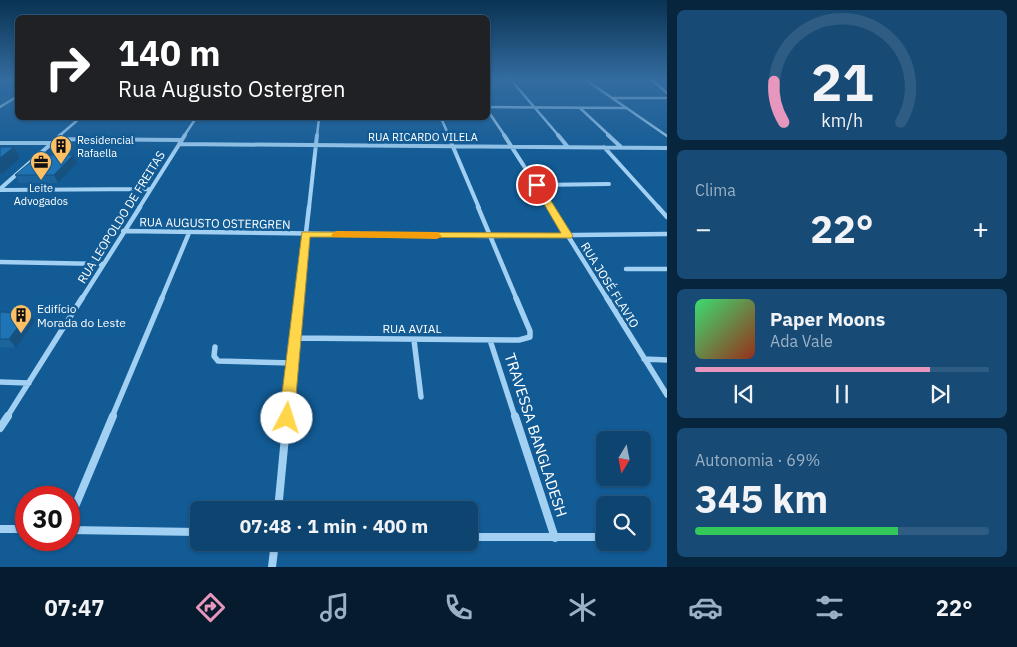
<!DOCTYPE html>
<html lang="pt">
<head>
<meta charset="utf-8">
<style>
	body { margin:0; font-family:"IBM Plex Sans",sans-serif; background:#174b75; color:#f1f3f6; height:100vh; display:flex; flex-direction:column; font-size:19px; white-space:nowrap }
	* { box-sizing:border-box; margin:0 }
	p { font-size:16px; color:#9bb0c3 }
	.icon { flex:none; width:28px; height:28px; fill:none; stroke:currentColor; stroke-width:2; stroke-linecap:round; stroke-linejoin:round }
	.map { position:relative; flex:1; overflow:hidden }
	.panel { display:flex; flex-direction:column; gap:10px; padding:10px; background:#08253e; width:350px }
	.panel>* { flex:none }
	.guide { position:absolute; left:15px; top:15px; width:475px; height:105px; border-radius:8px; box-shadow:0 1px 4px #0004,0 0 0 1px #2e5c83; background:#202124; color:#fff; overflow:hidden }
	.needle { width:32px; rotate:190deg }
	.fabs { position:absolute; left:596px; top:431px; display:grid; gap:10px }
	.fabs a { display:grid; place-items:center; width:55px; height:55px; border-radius:8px; background:#0e4470; box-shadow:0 1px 4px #0004,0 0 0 1px #2e5c83; font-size:25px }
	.speed { position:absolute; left:15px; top:486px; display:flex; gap:10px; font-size:25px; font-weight:700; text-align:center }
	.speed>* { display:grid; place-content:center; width:65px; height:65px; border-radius:50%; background:#0e4470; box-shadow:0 1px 4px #0004,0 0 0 1px #2e5c83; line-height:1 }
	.speed .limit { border:8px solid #d22; background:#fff; color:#111 }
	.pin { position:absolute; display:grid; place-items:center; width:42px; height:42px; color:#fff; margin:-21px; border:2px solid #fff; border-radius:50%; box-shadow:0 1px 5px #0007 }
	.me { position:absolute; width:55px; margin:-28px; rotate:5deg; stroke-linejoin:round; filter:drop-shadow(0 0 4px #0008) }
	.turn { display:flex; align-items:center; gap:18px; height:105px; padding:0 20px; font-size:22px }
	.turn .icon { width:65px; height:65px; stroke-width:2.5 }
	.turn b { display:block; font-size:35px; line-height:42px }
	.big { font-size:38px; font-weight:700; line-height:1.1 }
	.panel .tile { flex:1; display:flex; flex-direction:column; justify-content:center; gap:8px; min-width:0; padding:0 18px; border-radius:8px; background:#174b75 }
	.panel .dial { align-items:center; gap:0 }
	.dial svg { height:130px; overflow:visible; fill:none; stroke:#2e5c83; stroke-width:7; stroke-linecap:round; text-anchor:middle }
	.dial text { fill:#f1f3f6; stroke:none }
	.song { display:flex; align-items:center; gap:15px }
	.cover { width:60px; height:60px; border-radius:8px; background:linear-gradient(135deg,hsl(140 70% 55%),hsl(10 70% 35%)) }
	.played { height:5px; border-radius:2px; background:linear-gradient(90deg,#e797bd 80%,#2e5c83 80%) }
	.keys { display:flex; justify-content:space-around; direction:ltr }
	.heat { display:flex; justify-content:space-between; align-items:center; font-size:28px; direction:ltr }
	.charge { height:8px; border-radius:4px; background:linear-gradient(90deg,#34c759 69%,#2e5c83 0) }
	.trip { position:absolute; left:190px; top:501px; width:288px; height:50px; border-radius:8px; background:#0e4470; box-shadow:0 1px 4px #0004,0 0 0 1px #2e5c83; font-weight:700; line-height:50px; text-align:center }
	.menu { display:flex; height:80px; justify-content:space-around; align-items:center; background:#061b2d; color:#9bb0c3 }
	.menu .icon { width:35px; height:35px }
	.menu .active { color:#e797bd }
	.menu b { font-size:22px; color:#f1f3f6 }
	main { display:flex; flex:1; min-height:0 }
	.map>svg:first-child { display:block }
</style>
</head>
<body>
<main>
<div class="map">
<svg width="667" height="567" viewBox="0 0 667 567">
	<rect width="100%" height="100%" fill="#125b95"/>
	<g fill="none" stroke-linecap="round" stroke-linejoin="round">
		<!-- street-far4 -->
		<path stroke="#a1d0f3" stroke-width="2.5" d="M 511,80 L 559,136
			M 586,80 L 667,136
			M 652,80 L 667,93
			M 613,98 L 667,98
			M 0,107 L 18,96
			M 488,107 L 627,108
			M 580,108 L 610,136
			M 488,111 L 505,136
			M 441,118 L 449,136
			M 59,136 L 80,118
			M 184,136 L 196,118
			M 317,136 L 319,118"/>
		<!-- street-far3 -->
		<path stroke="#a1d0f3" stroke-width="4" d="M 448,135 L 479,208
			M 504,135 L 551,208
			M 558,135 L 567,146
			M 608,135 L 621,147
			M 56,139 L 182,140
			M 0,143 L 51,143
			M 179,144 L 667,148
			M 604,147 L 659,208
			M 537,185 L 609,184
			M 0,189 L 61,135
			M 0,190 L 150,189
			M 139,208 L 185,135
			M 309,208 L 317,135"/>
		<!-- street-far2 -->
		<path stroke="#a1d0f3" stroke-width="4.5" d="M 478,207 L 517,300
			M 550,207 L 608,300
			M 658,207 L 667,217
			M 123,231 L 491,236 L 667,234
			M 0,262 L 103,264
			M 626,269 L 667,269
			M 81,300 L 140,207
			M 161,300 L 189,233
			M 298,300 L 309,207"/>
		<!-- street-far1 -->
		<path stroke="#a1d0f3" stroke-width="5.5" d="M 607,298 L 667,395
			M 294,338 L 519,340 L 530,337 L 530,331 L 516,298
			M 414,340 L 421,397
			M 490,340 L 515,417
			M 215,347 L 214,356 L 218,361 L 292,363
			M 644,359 L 667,360
			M 0,382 L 29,383
			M 7,417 L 82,298
			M 112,417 L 162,298
			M 287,417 L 299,298"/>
		<!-- street -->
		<path stroke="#a1d0f3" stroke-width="8" d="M 515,416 L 555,538
			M 0,428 L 8,416
			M 278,510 L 287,416
			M 69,521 L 113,416
			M 0,529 L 26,529
			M 69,530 L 199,532
			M 469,537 L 605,537
			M 272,567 L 275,542"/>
	</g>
	<!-- wall -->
	<path fill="#1b649c" d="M 77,163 L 58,183 L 19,183 L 15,175 Z
		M 0,312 L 35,321 L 16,348 L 0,347 Z"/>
	<!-- shaded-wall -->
	<path fill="#16517f" d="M 14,147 L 20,158 L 2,174 L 0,172 L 0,158 Z
		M 73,155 L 77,163 L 58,183 L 54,175 Z
		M 28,313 L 35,321 L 16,348 L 9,339 Z"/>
	<!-- building -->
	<path fill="#1f74b5" stroke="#16517f" d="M 0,147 L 14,147 L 0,158 Z
		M 39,155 L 73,155 L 54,175 L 15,175 Z
		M 0,312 L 28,313 L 9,339 L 0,339 Z"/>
	<!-- sky -->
	<linearGradient id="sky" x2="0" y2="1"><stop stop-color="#0a3252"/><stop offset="0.5" stop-color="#336ca0"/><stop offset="1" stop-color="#336ca0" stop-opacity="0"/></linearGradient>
	<rect width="667" height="159" fill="url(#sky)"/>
	<!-- route -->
	<path fill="#ffd54a" stroke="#a68a30" d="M 534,183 L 541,185 L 573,236 L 571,238 L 310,237 L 294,418 L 292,423 L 287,425 L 281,423 L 279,418 L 302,232 L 561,233 L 533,185 Z"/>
	<!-- slow -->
	<path fill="#f59e0b" d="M 336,231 L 437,232 L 442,236 L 437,239 L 332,237 L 331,235 Z"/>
	<!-- icons -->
	<defs>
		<g id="building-pin" transform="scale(1.125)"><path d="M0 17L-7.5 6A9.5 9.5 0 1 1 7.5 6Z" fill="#ffbf63" stroke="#125b95"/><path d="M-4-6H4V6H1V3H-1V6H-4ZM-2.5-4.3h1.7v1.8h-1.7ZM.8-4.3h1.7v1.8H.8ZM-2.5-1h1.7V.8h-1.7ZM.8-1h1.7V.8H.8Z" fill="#111"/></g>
		<g id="office-pin" transform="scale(1.125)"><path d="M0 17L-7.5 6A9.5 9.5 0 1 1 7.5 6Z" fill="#ffbf63" stroke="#125b95"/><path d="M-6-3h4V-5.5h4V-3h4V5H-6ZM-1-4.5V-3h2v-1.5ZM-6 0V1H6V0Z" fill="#111"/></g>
	</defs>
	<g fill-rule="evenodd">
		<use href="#building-pin" x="61" y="146"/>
		<use href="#office-pin" x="41" y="162"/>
		<use href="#building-pin" x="21" y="315"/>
	</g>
	<g text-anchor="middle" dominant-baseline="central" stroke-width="5" stroke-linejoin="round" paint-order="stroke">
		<!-- far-street labels -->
		<g font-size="11" fill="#fff" stroke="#125b95">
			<text x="423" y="137">RUA RICARDO VILELA</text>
		</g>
		<!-- far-poi labels -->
		<g font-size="11" fill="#fff" stroke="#125b95" text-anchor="start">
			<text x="77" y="140">Residencial<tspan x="77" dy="13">Rafaella</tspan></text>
			<text x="41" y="188" text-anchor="middle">Leite<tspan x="41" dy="13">Advogados</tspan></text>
		</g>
		<!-- street labels -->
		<g font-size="12" fill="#fff" stroke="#125b95">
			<text transform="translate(121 217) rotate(-58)">RUA LEOPOLDO DE FREITAS</text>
			<text transform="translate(215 223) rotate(1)">RUA AUGUSTO OSTERGREN</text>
			<text transform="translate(610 285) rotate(58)">RUA JOSÉ FLAVIO</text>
			<text x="412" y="328">RUA AVIAL</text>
		</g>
		<!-- poi labels -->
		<g font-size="12" fill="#fff" stroke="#125b95" text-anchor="start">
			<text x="37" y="308">Edifício<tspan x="37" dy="14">Morada do Leste</tspan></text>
		</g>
		<!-- near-street labels -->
		<g font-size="15" fill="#fff" stroke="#125b95">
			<text transform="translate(536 435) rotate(72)">TRAVESSA BANGLADESH</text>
		</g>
	</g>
</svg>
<div class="fabs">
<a><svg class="needle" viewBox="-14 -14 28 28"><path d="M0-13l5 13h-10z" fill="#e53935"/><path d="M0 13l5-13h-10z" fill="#9bb0c3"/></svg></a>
<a><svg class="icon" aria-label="search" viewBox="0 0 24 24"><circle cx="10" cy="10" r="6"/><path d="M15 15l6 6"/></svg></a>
</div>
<div class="speed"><div class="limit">30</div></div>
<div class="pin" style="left:537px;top:185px;background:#d93025"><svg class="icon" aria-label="arrive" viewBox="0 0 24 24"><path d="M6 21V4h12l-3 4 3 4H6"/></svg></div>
<svg class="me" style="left:287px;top:418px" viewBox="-20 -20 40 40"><circle r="19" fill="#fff"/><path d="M0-13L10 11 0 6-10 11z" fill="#ffd54a"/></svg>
<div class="trip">07:48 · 1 min · 400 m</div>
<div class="guide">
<div class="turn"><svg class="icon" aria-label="right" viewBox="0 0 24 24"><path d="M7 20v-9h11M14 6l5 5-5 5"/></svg><div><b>140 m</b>Rua Augusto Ostergren</div></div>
</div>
</div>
<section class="panel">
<div class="tile dial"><svg viewBox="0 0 100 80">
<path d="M14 69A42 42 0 1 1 86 69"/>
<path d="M14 69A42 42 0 0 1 8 44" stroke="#e797bd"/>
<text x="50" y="56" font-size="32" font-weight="700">21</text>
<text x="50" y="72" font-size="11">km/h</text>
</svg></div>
<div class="tile"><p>Clima</p>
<div class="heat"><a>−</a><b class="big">22°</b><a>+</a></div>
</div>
<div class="tile">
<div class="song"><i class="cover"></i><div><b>Paper Moons</b><p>Ada Vale</p></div></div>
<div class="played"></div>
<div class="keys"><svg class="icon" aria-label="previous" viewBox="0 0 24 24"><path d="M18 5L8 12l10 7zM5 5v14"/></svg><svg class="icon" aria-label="pause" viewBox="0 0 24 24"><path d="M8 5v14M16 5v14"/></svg><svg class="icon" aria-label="next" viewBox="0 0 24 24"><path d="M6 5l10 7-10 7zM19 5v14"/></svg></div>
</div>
<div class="tile"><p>Autonomia · 69%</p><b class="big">345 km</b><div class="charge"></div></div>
</section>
</main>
<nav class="menu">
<b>07:47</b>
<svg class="icon active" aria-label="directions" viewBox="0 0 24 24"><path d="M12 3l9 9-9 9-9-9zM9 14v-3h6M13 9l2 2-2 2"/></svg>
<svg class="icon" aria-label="music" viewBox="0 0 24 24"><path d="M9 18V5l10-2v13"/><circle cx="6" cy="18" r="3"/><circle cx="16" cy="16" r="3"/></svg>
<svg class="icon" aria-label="phone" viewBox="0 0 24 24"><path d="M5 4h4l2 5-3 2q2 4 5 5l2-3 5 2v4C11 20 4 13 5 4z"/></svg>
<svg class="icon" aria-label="climate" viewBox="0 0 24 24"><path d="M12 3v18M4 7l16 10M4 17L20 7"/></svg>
<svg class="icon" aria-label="car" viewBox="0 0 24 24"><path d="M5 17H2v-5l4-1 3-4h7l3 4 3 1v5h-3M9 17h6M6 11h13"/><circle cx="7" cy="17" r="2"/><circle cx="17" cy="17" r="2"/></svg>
<svg class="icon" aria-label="filters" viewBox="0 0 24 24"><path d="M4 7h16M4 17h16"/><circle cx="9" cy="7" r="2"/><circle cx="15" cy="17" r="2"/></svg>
<b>22°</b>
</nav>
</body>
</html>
